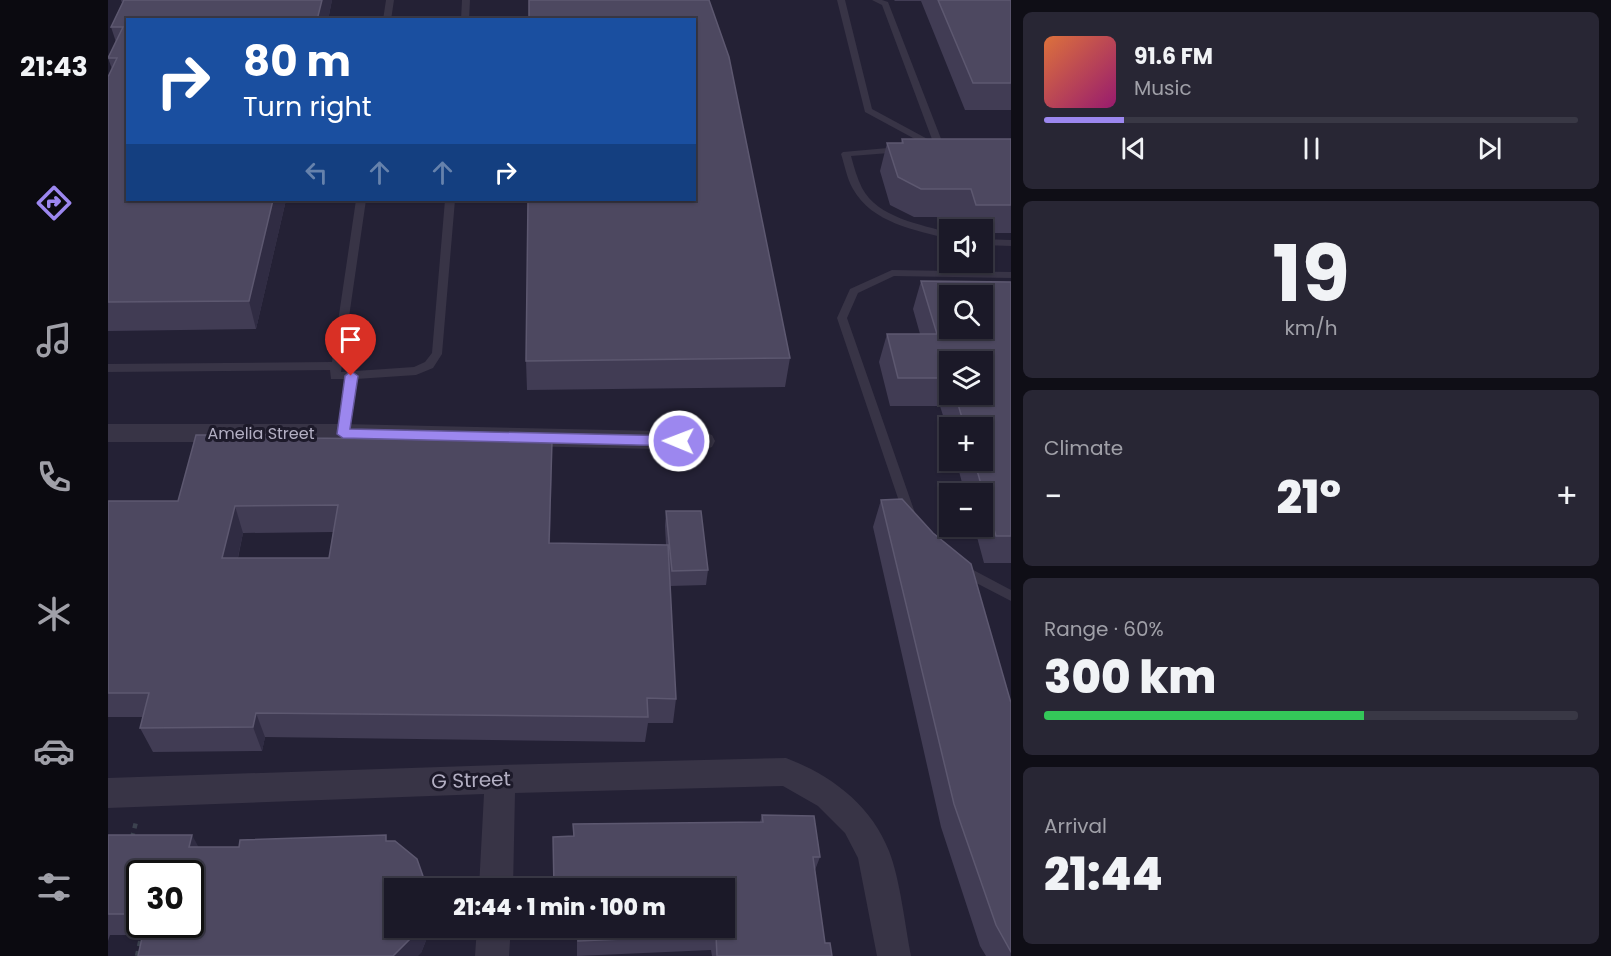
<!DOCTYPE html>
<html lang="en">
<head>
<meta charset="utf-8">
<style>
	body { margin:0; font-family:Poppins,sans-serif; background:#282634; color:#f1f3f6; height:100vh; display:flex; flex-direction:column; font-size:22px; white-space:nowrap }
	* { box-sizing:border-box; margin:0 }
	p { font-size:20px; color:#a0a0a8 }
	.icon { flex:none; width:33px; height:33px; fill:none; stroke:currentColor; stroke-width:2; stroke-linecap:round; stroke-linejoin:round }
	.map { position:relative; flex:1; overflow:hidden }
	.side { display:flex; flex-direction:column; gap:12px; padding:12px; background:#0f0e16; width:600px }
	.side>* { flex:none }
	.banner { position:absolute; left:18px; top:18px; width:570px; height:183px; border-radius:0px; box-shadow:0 2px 4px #0004,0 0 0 2px #393845; background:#1a4fa0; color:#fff; overflow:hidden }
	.fabs { position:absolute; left:831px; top:219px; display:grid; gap:12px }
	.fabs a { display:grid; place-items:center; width:54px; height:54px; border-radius:0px; background:#1b1928; box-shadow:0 2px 4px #0004,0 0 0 2px #393845; font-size:30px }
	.speed { position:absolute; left:18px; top:860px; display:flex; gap:12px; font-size:30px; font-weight:700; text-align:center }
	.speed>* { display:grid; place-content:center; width:78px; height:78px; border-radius:50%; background:#1b1928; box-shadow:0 2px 4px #0004,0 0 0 2px #393845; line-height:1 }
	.speed .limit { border:3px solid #111; border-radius:9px; background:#fff; color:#111 }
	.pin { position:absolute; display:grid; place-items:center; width:51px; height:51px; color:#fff; margin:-62px -26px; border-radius:50% 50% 50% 0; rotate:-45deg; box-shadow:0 0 6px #0007 }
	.pin .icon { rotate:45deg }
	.me { position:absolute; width:66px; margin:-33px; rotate:271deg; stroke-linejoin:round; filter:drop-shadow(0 0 4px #0008) }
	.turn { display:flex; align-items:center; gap:21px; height:126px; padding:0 18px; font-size:27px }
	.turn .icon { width:78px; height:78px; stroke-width:2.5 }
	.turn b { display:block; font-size:42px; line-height:51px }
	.lanes { display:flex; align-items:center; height:57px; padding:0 18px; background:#0003; justify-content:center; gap:30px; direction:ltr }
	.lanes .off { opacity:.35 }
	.big { font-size:45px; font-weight:800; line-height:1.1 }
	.side .card { flex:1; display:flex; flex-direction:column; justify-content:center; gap:9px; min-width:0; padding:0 21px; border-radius:9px; background:#282634 }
	.side .dial { align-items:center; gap:0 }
	.dial b { font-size:78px; line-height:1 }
	.song { display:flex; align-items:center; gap:18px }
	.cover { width:72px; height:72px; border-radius:9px; background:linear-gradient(135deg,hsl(20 70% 55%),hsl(320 70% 35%)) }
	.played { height:6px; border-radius:3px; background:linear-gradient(90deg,#9c87ef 15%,#393845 15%) }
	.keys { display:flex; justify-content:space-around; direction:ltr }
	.heat { display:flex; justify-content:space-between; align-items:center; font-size:33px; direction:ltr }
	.charge { height:9px; border-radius:4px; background:linear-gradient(90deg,#34c759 60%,#393845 0) }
	.trip { position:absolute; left:276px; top:878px; width:351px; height:60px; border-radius:0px; background:#1b1928; box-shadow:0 2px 4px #0004,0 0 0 2px #393845; font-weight:800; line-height:60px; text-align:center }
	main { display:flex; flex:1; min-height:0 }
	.tab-bar { display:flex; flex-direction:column; width:108px; justify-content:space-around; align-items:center; background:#0b0a10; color:#a0a0a8 }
	.tab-bar .icon { width:42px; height:42px }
	.tab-bar .current { color:#9c87ef }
	.tab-bar b { font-size:27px; color:#f1f3f6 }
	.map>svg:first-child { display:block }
</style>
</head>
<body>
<main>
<nav class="tab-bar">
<b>21:43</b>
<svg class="icon current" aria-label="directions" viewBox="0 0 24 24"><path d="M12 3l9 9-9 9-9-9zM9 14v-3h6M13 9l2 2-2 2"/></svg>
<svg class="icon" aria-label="music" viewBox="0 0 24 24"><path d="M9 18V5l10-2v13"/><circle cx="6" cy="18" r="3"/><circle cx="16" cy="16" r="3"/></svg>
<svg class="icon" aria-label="phone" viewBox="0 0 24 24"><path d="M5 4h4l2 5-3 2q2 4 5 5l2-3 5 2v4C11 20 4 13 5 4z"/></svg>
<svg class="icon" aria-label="climate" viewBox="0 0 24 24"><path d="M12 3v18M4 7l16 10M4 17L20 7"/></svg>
<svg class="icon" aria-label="car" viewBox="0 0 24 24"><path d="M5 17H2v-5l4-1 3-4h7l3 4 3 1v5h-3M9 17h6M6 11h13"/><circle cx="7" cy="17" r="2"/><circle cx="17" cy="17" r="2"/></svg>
<svg class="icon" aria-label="filters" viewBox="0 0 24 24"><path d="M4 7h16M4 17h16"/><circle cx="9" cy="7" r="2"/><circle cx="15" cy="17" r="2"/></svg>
</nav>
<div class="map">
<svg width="903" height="956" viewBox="0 0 903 956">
	<rect width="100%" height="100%" fill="#242135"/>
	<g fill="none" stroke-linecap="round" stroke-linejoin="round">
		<!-- path -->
		<path stroke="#3c424f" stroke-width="4.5" stroke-dasharray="5 5" stroke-linecap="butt" d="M 24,838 L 28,822
			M 29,956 L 36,924"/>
		<!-- service -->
		<path fill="#383446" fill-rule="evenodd" d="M 278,0 L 286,0 L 283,20 L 275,20 Z
			M 354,0 L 362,0 L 361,20 L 353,20 Z
			M 729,0 L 737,0 L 764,109 L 825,142 L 774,5 L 764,0 L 774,0 L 780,2 L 837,149 L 835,151 L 829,151 L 757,112 Z
			M 791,147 L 796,150 L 794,152 L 743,156 C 746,167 749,178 754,188 C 770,218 812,224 842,233 L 842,239 C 807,230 764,223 745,189 C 739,179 737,166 733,154 L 735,152 Z
			M 248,200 L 258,200 L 233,372 L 306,367 L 317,362 L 324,353 L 337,200 L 347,200 L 334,354 L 325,368 L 308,375 L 248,379 L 239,436 L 235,437 L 229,433 L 237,379 L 223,379 L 222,370 L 0,372 L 0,364 L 224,362 Z
			M 874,239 L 903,240 L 903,246 L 874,245 Z
			M 784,270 L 903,272 L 903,278 L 786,276 L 750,293 L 739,318 L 807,513 L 805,516 L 797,516 L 795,513 L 729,318 L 742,289 Z
			M 854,564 L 903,590 L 903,601 L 849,573 L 848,569 L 849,565 Z"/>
		<!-- minor -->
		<path fill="#383446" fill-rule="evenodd" d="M 0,424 L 235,424 L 595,432 L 604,435 L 607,441 L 604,447 L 595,450 L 235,442 L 0,442 Z
			M 678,758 C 723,775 763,805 781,851 C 792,879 797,925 803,956 L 769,956 L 750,858 L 737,833 L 710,806 L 675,786 L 407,793 L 405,888 L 371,888 L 376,794 L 0,808 L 0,778 L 392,765 Z
			M 369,927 L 403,927 L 401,956 L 367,956 Z"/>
	</g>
	<!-- wall -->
	<path fill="#413c54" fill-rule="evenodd" d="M 13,0 L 224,0 L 220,20 L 20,20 L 20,200 L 178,200 L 148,329 L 0,331 L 0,77 L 4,69 L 0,58 L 8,42 L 3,27 L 14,3 Z
		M 786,0 L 903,0 L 903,110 L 857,110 L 813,1 L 787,1 Z
		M 794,139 L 903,139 L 903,233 L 874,233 L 874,230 L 858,230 L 854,217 L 806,217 L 782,205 L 772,171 L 779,143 L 793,143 Z
		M 813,281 L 903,282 L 903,563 L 876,563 L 866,526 L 874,526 L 874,494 L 857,494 L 848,460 L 874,460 L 874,428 L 842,428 L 842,438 L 832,406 L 782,406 L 771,362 L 779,334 L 812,334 L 805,309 ZM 842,362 L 874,394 L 842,394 Z
		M 682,358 L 677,387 L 419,390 L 418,361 Z
		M 200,435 L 201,438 L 444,441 L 442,543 L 558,545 L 557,526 L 558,511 L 600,570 L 598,585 L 562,586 L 568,699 L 565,723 L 540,723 L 537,742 L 157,737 L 154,751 L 45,752 L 32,728 L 35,717 L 0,717 L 0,501 L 70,501 ZM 225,532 L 221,558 L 130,558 L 135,533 Z
		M 773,500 L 903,703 L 903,956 L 878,956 L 872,946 L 833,827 L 765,527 Z
		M 654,815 L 712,857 L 707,870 L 717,943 L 724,956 L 604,956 L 603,950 L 469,956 L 469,935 L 447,936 L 447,927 L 616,927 L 465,836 L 465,824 L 652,822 Z
		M 0,835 L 90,847 L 131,847 L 280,841 L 321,933 L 313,953 L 35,935 L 2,935 L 0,941 ZM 32,873 L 82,924 L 32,924 Z"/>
	<!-- shaded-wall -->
	<path fill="#302c43" d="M 214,0 L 224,0 L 220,20 L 209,20 Z
		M 165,200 L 178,200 L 148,329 L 141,301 Z
		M 444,441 L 444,468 L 441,569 L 441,543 Z
		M 127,506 L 135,533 L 124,584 L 114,558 Z
		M 148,713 L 157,737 L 154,751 L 145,727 Z
		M 84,835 L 96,857 L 81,847 Z
		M 310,927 L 321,927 L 321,933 L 313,953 L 310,956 L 285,956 Z"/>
	<!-- building -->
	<path fill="#4d4860" stroke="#5d5870" stroke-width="1.5" fill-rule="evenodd" d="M 16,0 L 214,0 L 209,20 L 20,20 L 20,200 L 165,200 L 141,301 L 0,302 L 0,77 L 9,58 L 0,58 L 15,27 L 3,27 Z
		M 421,0 L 601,0 L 621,57 L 682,358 L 418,361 L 420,200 L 586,200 L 586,20 L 421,20 Z
		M 830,0 L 903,0 L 903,83 L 865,83 Z
		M 794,139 L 903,139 L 903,205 L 868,205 L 863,189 L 813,189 L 790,177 L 779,143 L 795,143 Z
		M 813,281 L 903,282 L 903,536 L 888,536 L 866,460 L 874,460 L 874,428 L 857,428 L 847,394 L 874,394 L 874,362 L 842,362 L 842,378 L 790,378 L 779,334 L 829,334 ZM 842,296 L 874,296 L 874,328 L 842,328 Z
		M 88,435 L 200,435 L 199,438 L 444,441 L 441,543 L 560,545 L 568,699 L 539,698 L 540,717 L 148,713 L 145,727 L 32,728 L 41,693 L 0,693 L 0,501 L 70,501 ZM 230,505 L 221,558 L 114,558 L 127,506 Z
		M 794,499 L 825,533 L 863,564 L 903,703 L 903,952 L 888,925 L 846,804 L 773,500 Z
		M 558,511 L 593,511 L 600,570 L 564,571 Z
		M 654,815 L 706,816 L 712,857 L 705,857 L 717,943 L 722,943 L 724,956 L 609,956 L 608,935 L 470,941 L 469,927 L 616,927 L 616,888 L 446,888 L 445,837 L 466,836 L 465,824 L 655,822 Z
		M 0,835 L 84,835 L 81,847 L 131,847 L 132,840 L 278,835 L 278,841 L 287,841 L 309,859 L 317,882 L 317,888 L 286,888 L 286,927 L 310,927 L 308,933 L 285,956 L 30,956 L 37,924 L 82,924 L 82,873 L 32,873 L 32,914 L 0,914 Z"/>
	<!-- route -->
	<path fill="#9c87ef" stroke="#65589b" stroke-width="1.5" d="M 243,371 L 250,376 L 242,429 L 571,436 L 577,441 L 571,446 L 235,438 L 229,434 L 237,376 Z"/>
	<g text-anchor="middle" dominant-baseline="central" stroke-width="6" stroke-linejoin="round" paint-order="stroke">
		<!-- street labels -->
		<g font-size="16" fill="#b3afc3" stroke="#1d1a2a">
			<text x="153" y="433">Amelia Street</text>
		</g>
		<!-- near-street labels -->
		<g font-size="20" fill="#b3afc3" stroke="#1d1a2a">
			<text transform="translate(363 780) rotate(-2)">G Street</text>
		</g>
	</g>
</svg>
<div class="fabs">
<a><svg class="icon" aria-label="sound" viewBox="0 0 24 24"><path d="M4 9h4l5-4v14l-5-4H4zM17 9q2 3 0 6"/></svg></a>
<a><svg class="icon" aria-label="search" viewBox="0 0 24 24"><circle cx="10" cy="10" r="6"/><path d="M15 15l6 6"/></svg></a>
<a><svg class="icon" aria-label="layers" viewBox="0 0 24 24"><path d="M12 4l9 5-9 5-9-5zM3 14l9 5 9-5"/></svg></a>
<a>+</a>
<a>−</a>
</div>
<div class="speed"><div class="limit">30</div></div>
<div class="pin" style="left:243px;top:376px;background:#d93025"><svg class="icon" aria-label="arrive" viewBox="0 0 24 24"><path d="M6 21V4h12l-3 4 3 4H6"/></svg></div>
<svg class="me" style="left:571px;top:441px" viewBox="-20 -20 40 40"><circle r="17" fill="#9c87ef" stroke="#fff" stroke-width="3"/><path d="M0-11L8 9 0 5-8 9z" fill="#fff"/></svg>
<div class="trip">21:44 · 1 min · 100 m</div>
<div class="banner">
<div class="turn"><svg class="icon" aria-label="right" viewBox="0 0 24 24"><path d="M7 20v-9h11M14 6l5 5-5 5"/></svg><div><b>80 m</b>Turn right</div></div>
<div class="lanes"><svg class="icon off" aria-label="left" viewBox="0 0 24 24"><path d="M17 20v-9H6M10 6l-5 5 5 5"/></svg><svg class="icon off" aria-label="ahead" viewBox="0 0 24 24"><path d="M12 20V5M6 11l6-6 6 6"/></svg><svg class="icon off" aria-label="ahead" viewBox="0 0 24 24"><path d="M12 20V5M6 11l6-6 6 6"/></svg><svg class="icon" aria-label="right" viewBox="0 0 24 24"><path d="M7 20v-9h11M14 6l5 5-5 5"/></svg></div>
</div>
</div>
<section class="side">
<div class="card">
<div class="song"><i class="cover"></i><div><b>91.6 FM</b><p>Music</p></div></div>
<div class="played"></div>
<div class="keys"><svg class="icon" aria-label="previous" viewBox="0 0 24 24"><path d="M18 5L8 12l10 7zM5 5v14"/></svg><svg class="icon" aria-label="pause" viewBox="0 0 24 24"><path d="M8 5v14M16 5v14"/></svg><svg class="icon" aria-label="next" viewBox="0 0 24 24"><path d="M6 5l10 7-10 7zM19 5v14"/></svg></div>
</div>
<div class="card dial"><b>19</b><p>km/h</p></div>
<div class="card"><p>Climate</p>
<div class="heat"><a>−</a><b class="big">21°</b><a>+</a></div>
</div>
<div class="card"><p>Range · 60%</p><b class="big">300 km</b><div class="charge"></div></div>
<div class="card"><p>Arrival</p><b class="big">21:44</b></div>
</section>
</main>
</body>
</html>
